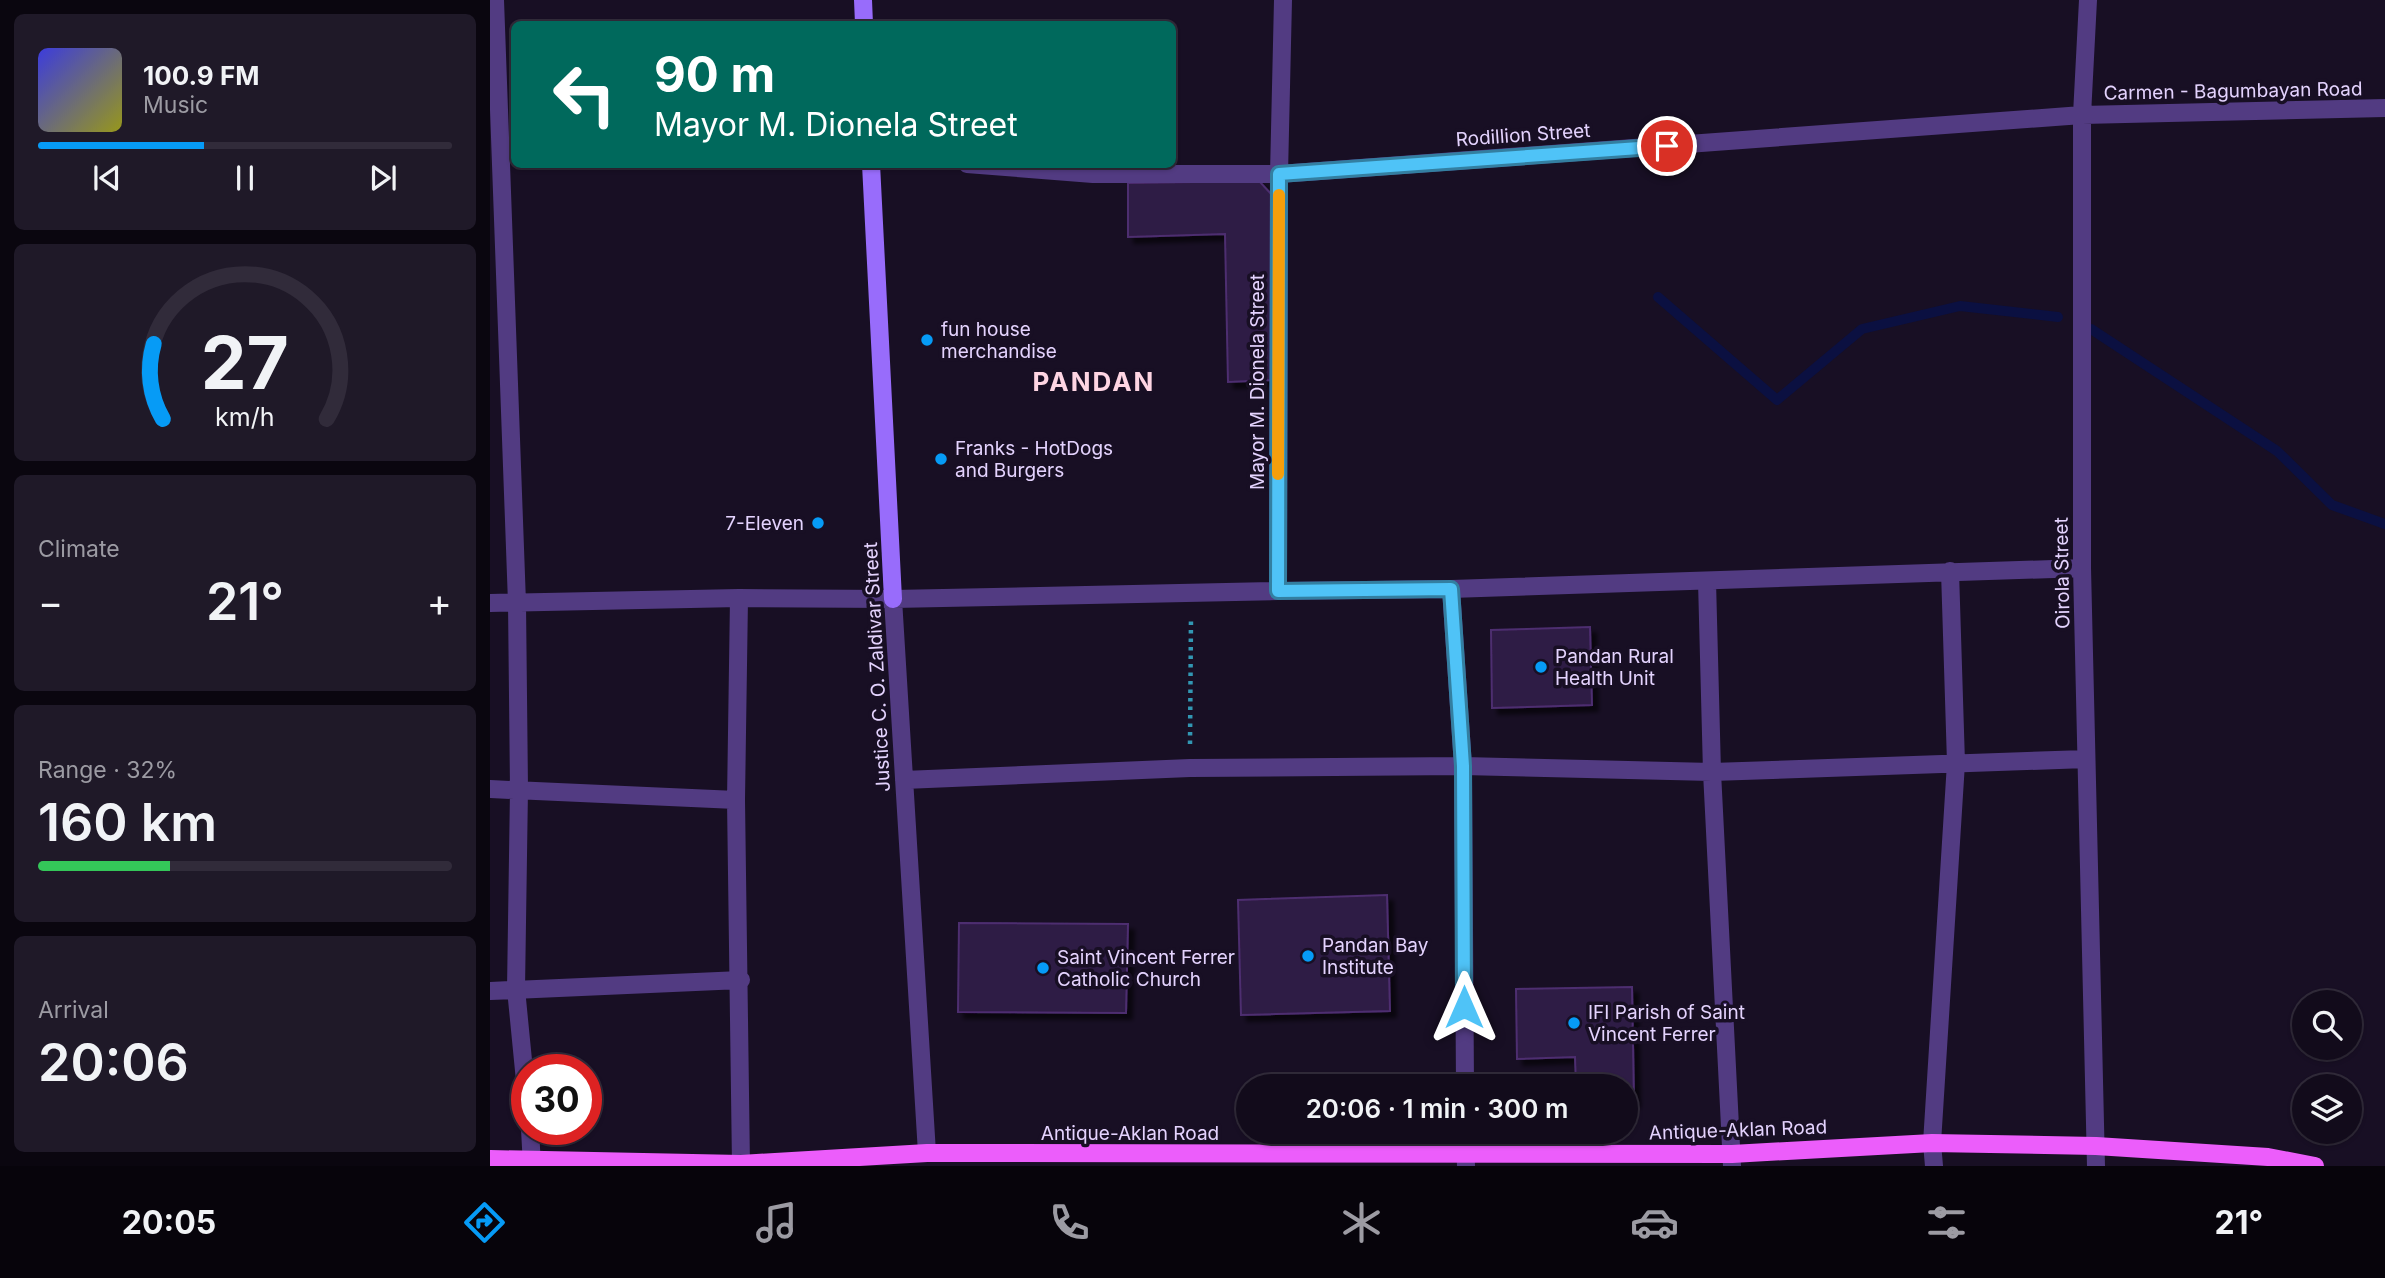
<!DOCTYPE html>
<html lang="en">
<head>
<meta charset="utf-8">
<style>
	body { margin:0; font-family:Inter,sans-serif; background:#1f1928; color:#f1f3f6; height:100vh; display:flex; flex-direction:column; font-size:26px; white-space:nowrap }
	* { box-sizing:border-box; margin:0 }
	p { font-size:23px; color:#9c9ba3 }
	.icon { flex:none; width:38px; height:38px; fill:none; stroke:currentColor; stroke-width:2; stroke-linecap:round; stroke-linejoin:round }
	.map { position:relative; flex:1; overflow:hidden }
	.side { display:flex; flex-direction:column; gap:14px; padding:14px; background:#0a060f; width:490px }
	.side>* { flex:none }
	.banner { position:absolute; left:21px; top:21px; width:665px; height:147px; border-radius:10px; box-shadow:0 2px 5px #0004,0 0 0 2px #312b3a; background:#00695c; color:#fff; overflow:hidden }
	.tools { position:absolute; left:1802px; top:990px; display:grid; gap:14px }
	.tools a { display:grid; place-items:center; width:70px; height:70px; border-radius:50%; background:#120b1b; box-shadow:0 2px 5px #0004,0 0 0 2px #312b3a; font-size:35px }
	.speed { position:absolute; left:21px; top:1054px; display:flex; gap:14px; font-size:35px; font-weight:700; text-align:center }
	.speed>* { display:grid; place-content:center; width:91px; height:91px; border-radius:50%; background:#120b1b; box-shadow:0 2px 5px #0004,0 0 0 2px #312b3a; line-height:1 }
	.speed .limit { border:10px solid #d22; background:#fff; color:#111 }
	.pin { position:absolute; display:grid; place-items:center; width:60px; height:60px; color:#fff; margin:-30px; border:4px solid #fff; border-radius:50%; box-shadow:0 2px 7px #0007 }
	.me { position:absolute; width:77px; margin:-38px; rotate:0deg; stroke-linejoin:round; filter:drop-shadow(0 0 5px #0008) }
	.turn { display:flex; align-items:center; gap:24px; height:147px; padding:0 28px; font-size:32px }
	.turn .icon { width:91px; height:91px; stroke-width:2.5 }
	.turn b { display:block; font-size:49px; line-height:60px }
	.big { font-size:52px; font-weight:600; line-height:1.1 }
	.side .widget { flex:1; display:flex; flex-direction:column; justify-content:center; gap:10px; min-width:0; padding:0 24px; border-radius:10px; background:#1f1928 }
	.side .dial { align-items:center; gap:0 }
	.dial svg { height:182px; overflow:visible; fill:none; stroke:#312b3a; stroke-width:7; stroke-linecap:round; text-anchor:middle }
	.dial text { fill:#f1f3f6; stroke:none }
	.song { display:flex; align-items:center; gap:21px }
	.cover { width:84px; height:84px; border-radius:10px; background:linear-gradient(135deg,hsl(240 70% 55%),hsl(60 70% 35%)) }
	.played { height:7px; border-radius:4px; background:linear-gradient(90deg,#069bf6 40%,#312b3a 40%) }
	.keys { display:flex; justify-content:space-around; direction:ltr }
	.heat { display:flex; justify-content:space-between; align-items:center; font-size:38px; direction:ltr }
	.charge { height:10px; border-radius:5px; background:linear-gradient(90deg,#34c759 32%,#312b3a 0) }
	.trip { position:absolute; left:746px; top:1074px; width:402px; height:70px; border-radius:35px; background:#120b1b; box-shadow:0 2px 5px #0004,0 0 0 2px #312b3a; font-weight:600; line-height:70px; text-align:center }
	.tab-bar { display:flex; height:112px; justify-content:space-around; align-items:center; background:#07040b; color:#9c9ba3 }
	.tab-bar .icon { width:49px; height:49px }
	.tab-bar .current { color:#069bf6 }
	.tab-bar b { font-size:32px; color:#f1f3f6 }
	main { display:flex; flex:1; min-height:0 }
	.map>svg:first-child { display:block }
</style>
</head>
<body>
<main>
<section class="side">
<div class="widget">
<div class="song"><i class="cover"></i><div><b>100.9 FM</b><p>Music</p></div></div>
<div class="played"></div>
<div class="keys"><svg class="icon" aria-label="previous" viewBox="0 0 24 24"><path d="M18 5L8 12l10 7zM5 5v14"/></svg><svg class="icon" aria-label="pause" viewBox="0 0 24 24"><path d="M8 5v14M16 5v14"/></svg><svg class="icon" aria-label="next" viewBox="0 0 24 24"><path d="M6 5l10 7-10 7zM19 5v14"/></svg></div>
</div>
<div class="widget dial"><svg viewBox="0 0 100 80">
<path d="M14 69A42 42 0 1 1 86 69"/>
<path d="M14 69A42 42 0 0 1 10 36" stroke="#069bf6"/>
<text x="50" y="56" font-size="32" font-weight="700">27</text>
<text x="50" y="72" font-size="11">km/h</text>
</svg></div>
<div class="widget"><p>Climate</p>
<div class="heat"><a>−</a><b class="big">21°</b><a>+</a></div>
</div>
<div class="widget"><p>Range · 32%</p><b class="big">160 km</b><div class="charge"></div></div>
<div class="widget"><p>Arrival</p><b class="big">20:06</b></div>
</section>
<div class="map">
<svg width="1895" height="1166" viewBox="0 0 1895 1166">
	<defs>
		<filter id="shadow"><feDropShadow dx="6" dy="6" stdDeviation="2" flood-color="#0009"/></filter>
	</defs>
	<rect width="100%" height="100%" fill="#180f24"/>
	<g fill="none" stroke-linecap="round" stroke-linejoin="round">
		<!-- stream -->
		<path stroke="#0b1041" stroke-width="10" d="M 1168,297 L 1287,400 L 1372,329 L 1470,306 L 1568,317
			M 1601,329 L 1787,451 L 1842,505 L 1895,524"/>
	</g>
	<!-- building -->
	<path fill="#2f1b44" stroke="#4d2e70" stroke-width="2" filter="url(#shadow)" d="M 769,181 L 784,197 L 782,380 L 738,382 L 735,234 L 638,237 L 638,183 Z
		M 1100,627 L 1102,705 L 1002,708 L 1001,630 Z
		M 897,895 L 900,1011 L 751,1015 L 748,900 Z
		M 469,923 L 638,924 L 636,1013 L 468,1012 Z
		M 1142,987 L 1144,1101 L 1136,1101 L 1136,1087 L 1086,1087 L 1085,1057 L 1027,1059 L 1026,989 Z"/>
	<g fill="none" stroke-linecap="round" stroke-linejoin="round">
		<!-- path -->
		<path stroke="#3297b3" stroke-width="4.5" stroke-dasharray="3.5 5" stroke-linecap="butt" d="M 700,744 L 701,617"/>
		<!-- street -->
		<path stroke="#523b82" stroke-width="18" d="M 5,0 L 27,603 L 29,789 L 26,989 L 37,1101
			M 793,0 L 789,174 L 788,591 L 961,589 L 1592,568
			M 1598,0 L 1592,115 L 1592,568 L 1606,1166
			M 477,164 L 603,174 L 789,174 L 1592,115 L 1895,108
			M 1217,581 L 1222,772 L 1242,1166
			M 961,589 L 973,766 L 975,1087
			M 403,599 L 437,1153
			M 0,603 L 249,598
			M 414,780 L 700,768 L 973,766 L 1222,772 L 1596,759
			M 0,789 L 246,800
			M 0,991 L 251,980
			M 40,1129 L 42,1166
			M 975,1132 L 976,1166
			M 251,1166 L 246,800 L 249,598 L 403,599 L 788,591
			M 1444,1166 L 1442,1143 L 1466,763 L 1460,571"/>
		<!-- secondary -->
		<path stroke="#986cfb" stroke-width="18" d="M 373,0 L 374,24
			M 381,164 L 403,599"/>
		<!-- primary -->
		<path stroke="#ec5dfb" stroke-width="18" d="M 0,1159 L 251,1164 L 437,1153 L 1242,1154 L 1442,1143 L 1606,1146 L 1778,1157 L 1825,1166"/>
	</g>
	<g fill="none" stroke-linecap="round" stroke-linejoin="round">
		<!-- route casing -->
		<g stroke="#337fa1" stroke-width="18">
			<path id="route" d="M 974,1007 L 973,766 L 961,589 L 788,591 L 789,174 L 1177,146"/>
		</g>
		<!-- route -->
		<use href="#route" stroke="#4fc3f7" stroke-width="12"/>
		<!-- slow -->
		<path stroke="#f59e0b" stroke-width="12" d="M 788,474 L 789,195"/>
	</g>
	<!-- markers -->
	<g fill="#069bf6" stroke="#180f24" stroke-width="2.5">
		<circle cx="437" cy="340" r="7"/>
		<circle cx="451" cy="459" r="7"/>
		<circle cx="328" cy="523" r="7"/>
		<circle cx="1051" cy="667" r="7"/>
		<circle cx="818" cy="956" r="7"/>
		<circle cx="553" cy="968" r="7"/>
		<circle cx="1084" cy="1023" r="7"/>
	</g>
	<g text-anchor="middle" dominant-baseline="central" stroke-width="7" stroke-linejoin="round" paint-order="stroke">
		<!-- street labels -->
		<g font-size="19" fill="#e4d3fe" stroke="#180f24">
			<text transform="translate(1743 91) rotate(-1)">Carmen - Bagumbayan Road</text>
			<text transform="translate(1033 135) rotate(-4)">Rodillion Street</text>
			<text transform="translate(767 382) rotate(-90)">Mayor M. Dionela Street</text>
			<text transform="translate(1572 573) rotate(-91)">Oirola Street</text>
			<text transform="translate(387 667) rotate(-93)">Justice C. O. Zaldivar Street</text>
			<text transform="translate(1248 1130) rotate(-2)">Antique-Aklan Road</text>
			<text x="640" y="1133">Antique-Aklan Road</text>
		</g>
		<!-- poi labels -->
		<g font-size="19" fill="#e4d3fe" stroke="#180f24" text-anchor="start">
			<text x="451" y="329">fun house<tspan x="451" dy="22">merchandise</tspan></text>
			<text x="465" y="448">Franks - HotDogs<tspan x="465" dy="22">and Burgers</tspan></text>
			<text x="314" y="523" text-anchor="end">7-Eleven</text>
			<text x="1065" y="656">Pandan Rural<tspan x="1065" dy="22">Health Unit</tspan></text>
			<text x="832" y="945">Pandan Bay<tspan x="832" dy="22">Institute</tspan></text>
			<text x="567" y="957">Saint Vincent Ferrer<tspan x="567" dy="22">Catholic Church</tspan></text>
			<text x="1098" y="1012">IFI Parish of Saint<tspan x="1098" dy="22">Vincent Ferrer</tspan></text>
		</g>
		<!-- district labels -->
		<g font-size="26" font-weight="bold" letter-spacing="2" fill="#fed5e3" stroke="#180f24">
			<text x="604" y="381">PANDAN</text>
		</g>
	</g>
</svg>
<div class="tools">
<a><svg class="icon" aria-label="search" viewBox="0 0 24 24"><circle cx="10" cy="10" r="6"/><path d="M15 15l6 6"/></svg></a>
<a><svg class="icon" aria-label="layers" viewBox="0 0 24 24"><path d="M12 4l9 5-9 5-9-5zM3 14l9 5 9-5"/></svg></a>
</div>
<div class="speed"><div class="limit">30</div></div>
<div class="pin" style="left:1177px;top:146px;background:#d93025"><svg class="icon" aria-label="arrive" viewBox="0 0 24 24"><path d="M6 21V4h12l-3 4 3 4H6"/></svg></div>
<svg class="me" style="left:974px;top:1007px" viewBox="-20 -20 40 40"><path d="M0-17L14 15 0 8-14 15z" fill="#4fc3f7" stroke="#fff" stroke-width="4"/></svg>
<div class="trip">20:06 · 1 min · 300 m</div>
<div class="banner">
<div class="turn"><svg class="icon" aria-label="left" viewBox="0 0 24 24"><path d="M17 20v-9H6M10 6l-5 5 5 5"/></svg><div><b>90 m</b>Mayor M. Dionela Street</div></div>
</div>
</div>
</main>
<nav class="tab-bar">
<b>20:05</b>
<svg class="icon current" aria-label="directions" viewBox="0 0 24 24"><path d="M12 3l9 9-9 9-9-9zM9 14v-3h6M13 9l2 2-2 2"/></svg>
<svg class="icon" aria-label="music" viewBox="0 0 24 24"><path d="M9 18V5l10-2v13"/><circle cx="6" cy="18" r="3"/><circle cx="16" cy="16" r="3"/></svg>
<svg class="icon" aria-label="phone" viewBox="0 0 24 24"><path d="M5 4h4l2 5-3 2q2 4 5 5l2-3 5 2v4C11 20 4 13 5 4z"/></svg>
<svg class="icon" aria-label="climate" viewBox="0 0 24 24"><path d="M12 3v18M4 7l16 10M4 17L20 7"/></svg>
<svg class="icon" aria-label="car" viewBox="0 0 24 24"><path d="M5 17H2v-5l4-1 3-4h7l3 4 3 1v5h-3M9 17h6M6 11h13"/><circle cx="7" cy="17" r="2"/><circle cx="17" cy="17" r="2"/></svg>
<svg class="icon" aria-label="filters" viewBox="0 0 24 24"><path d="M4 7h16M4 17h16"/><circle cx="9" cy="7" r="2"/><circle cx="15" cy="17" r="2"/></svg>
<b>21°</b>
</nav>
</body>
</html>
